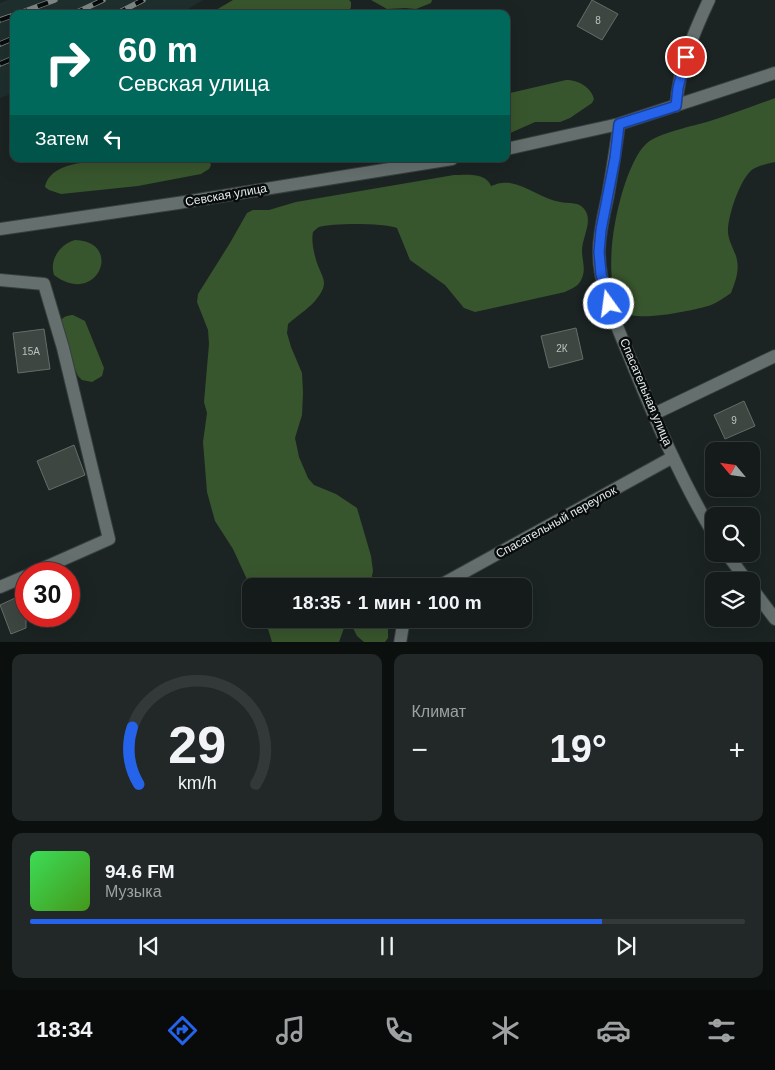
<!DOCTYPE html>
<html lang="ru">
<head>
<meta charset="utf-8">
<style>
	body { margin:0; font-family:Arial,sans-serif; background:#212827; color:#f1f3f6; height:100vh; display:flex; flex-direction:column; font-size:19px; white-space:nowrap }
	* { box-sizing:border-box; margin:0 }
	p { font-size:16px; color:#9da1a2 }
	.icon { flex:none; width:28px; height:28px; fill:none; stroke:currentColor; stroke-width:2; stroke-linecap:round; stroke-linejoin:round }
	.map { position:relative; height:642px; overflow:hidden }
	.drawer { display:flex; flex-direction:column; gap:12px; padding:12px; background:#0b0f0e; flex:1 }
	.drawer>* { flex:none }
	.banner { position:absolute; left:10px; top:10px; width:500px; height:152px; border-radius:10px; box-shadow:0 5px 20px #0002,0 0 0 1px #333939; background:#00695c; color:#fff; overflow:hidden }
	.needle { width:32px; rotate:299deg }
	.tools { position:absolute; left:705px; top:442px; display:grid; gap:10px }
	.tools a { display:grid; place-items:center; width:55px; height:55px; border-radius:10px; background:#141b1a; box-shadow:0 5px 20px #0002,0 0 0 1px #333939; font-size:25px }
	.speed { position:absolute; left:15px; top:562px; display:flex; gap:10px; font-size:25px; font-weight:700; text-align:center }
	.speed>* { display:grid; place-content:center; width:65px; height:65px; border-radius:50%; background:#141b1a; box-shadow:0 5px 20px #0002,0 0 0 1px #333939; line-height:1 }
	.speed .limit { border:8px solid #d22; background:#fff; color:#111 }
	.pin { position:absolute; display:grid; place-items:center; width:42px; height:42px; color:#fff; margin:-21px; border:2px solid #fff; border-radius:50%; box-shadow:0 1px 5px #0007 }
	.me { position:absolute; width:55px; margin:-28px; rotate:346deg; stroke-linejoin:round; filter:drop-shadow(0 0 4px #0008) }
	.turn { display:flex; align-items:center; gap:18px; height:105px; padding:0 25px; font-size:22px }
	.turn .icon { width:65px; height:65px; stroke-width:2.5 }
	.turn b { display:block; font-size:35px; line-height:42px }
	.then { display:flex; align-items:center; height:48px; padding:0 25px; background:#0003; gap:10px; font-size:19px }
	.big { font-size:38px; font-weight:700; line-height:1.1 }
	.drawer .tile { flex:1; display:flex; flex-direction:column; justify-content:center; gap:8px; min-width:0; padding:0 18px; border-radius:10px; background:#212827 }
	.drawer .dial { align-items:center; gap:0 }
	.dial svg { height:130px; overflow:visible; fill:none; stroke:#333939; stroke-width:7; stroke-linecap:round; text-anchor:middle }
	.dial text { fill:#f1f3f6; stroke:none }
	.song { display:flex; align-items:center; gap:15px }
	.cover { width:60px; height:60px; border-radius:8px; background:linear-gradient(135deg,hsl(130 70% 55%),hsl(100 70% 35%)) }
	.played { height:5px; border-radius:2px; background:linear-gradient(90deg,#2563eb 80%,#333939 80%) }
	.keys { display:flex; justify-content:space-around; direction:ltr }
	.heat { display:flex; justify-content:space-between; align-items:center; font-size:28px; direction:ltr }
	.drawer .tiles { flex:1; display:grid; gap:12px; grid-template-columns:1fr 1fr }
	.tile:last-child { grid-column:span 2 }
	.trip { position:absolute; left:242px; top:578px; width:290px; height:50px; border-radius:10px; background:#141b1a; box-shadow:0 5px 20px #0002,0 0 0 1px #333939; font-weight:700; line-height:50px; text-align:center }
	.tab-bar { display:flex; height:80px; justify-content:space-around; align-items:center; background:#080b0a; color:#9da1a2 }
	.tab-bar .icon { width:35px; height:35px }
	.tab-bar .active { color:#2563eb }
	.tab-bar b { font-size:22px; color:#f1f3f6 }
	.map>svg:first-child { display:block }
</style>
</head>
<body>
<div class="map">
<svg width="775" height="643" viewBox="0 0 775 643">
	<rect width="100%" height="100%" fill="#1b2423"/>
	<!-- built -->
	<path fill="#1e2f2e" d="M 8,0 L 203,0 L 180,14 L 14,14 L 14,93 L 0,98 L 0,3 Z"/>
	<!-- forest -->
	<path fill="#38562d" d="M 233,0 L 349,0 L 351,2 L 351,7 L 348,14 L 209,14 Z
		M 371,0 L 432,0 L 431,3 L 416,9 L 405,8 L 387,9 Z
		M 566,80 C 578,80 591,87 594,99 L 592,103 L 570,118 L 560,122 L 535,122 L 506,135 L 506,94 Z
		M 775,98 L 775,162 C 767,164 760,165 753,169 C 740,178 727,218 728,233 C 729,241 733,248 736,256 C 740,269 736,280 731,293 C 725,297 718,302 711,305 C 697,310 638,322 626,313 C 594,288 620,168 646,144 C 657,133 694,126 710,121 C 732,114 753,106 775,98 Z
		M 125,159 L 208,159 L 211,165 L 209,169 L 201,174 L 138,186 L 61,194 L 49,190 L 45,187 C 52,157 102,163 125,159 Z
		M 454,175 C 466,175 486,172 491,186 C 498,183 502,182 510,183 C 527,186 543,199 560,202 C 569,204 579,201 585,210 C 593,222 582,237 582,251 C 582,260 586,269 582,278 C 579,286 573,288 565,292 L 475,312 L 464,308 L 445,285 L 410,260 L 397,228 C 384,223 332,223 319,227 C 317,228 314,231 313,232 C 311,241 314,254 317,263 C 323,280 330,283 315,301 C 308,309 297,316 288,324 L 287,333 L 291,347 L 302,373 L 303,393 L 302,415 L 295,438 L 299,457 L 308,478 L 314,485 L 336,494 L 357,508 L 371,556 L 373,571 L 370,586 L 251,586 L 251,588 L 233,549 L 215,521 L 207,492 L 203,442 L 207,413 L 204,402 L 209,344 L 208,330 L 197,302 L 198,294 L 230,243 L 243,220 L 247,213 L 253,210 L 269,210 L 296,202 Z
		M 75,240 C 124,241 98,308 54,275 C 49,260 60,244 75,240 Z
		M 73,315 L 85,321 L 104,368 L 102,376 L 92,382 L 82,380 L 78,376 C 74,366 57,328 62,319 C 65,316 69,315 73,315 Z
		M 265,619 L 388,619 L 388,638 L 385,642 L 364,642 L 357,636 L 352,626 L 348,624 L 344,628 L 339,642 L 272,642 Z"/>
	<!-- building -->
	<path fill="#3e4642" stroke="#646d68" d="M 592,0 L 618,14 L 602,40 L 577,26 Z
		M 576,328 L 583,359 L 549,368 L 541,336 Z
		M 44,329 L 50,369 L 18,373 L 13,333 Z
		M 744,401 L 755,426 L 725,439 L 714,415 Z
		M 74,445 L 85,475 L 49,490 L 37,461 Z
		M 26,593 L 26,628 L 11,634 L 0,605 Z"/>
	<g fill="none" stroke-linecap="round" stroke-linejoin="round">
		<!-- minor casing -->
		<g stroke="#373e3e" stroke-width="14">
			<path id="minor" d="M 676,106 C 679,68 693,34 709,0
				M 619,124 C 616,148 612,172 608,195 C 604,214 599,233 599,252 C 599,287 615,321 628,353 C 653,415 680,478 714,535
				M 506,149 L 619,124 L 775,73
				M 0,229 L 178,203 L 452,159
				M 0,280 L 44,284 L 63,348 L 109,539 L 30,574
				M 654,414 L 775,356
				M 727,554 L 747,581
				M 439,586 L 673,457
				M 0,587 L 26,576
				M 751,587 L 775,619
				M 400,643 L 404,619"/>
		</g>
		<!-- minor -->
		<use href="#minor" stroke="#646f6e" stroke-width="12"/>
		<!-- rail casing -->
		<g stroke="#7e8584" stroke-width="5.5">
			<path id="rail" d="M 17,14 L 55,0
				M 73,14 L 103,0
				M 116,14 L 143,0
				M 0,20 L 14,15
				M 0,44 L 14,38
				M 0,64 L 14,58"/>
		</g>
		<!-- rail -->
		<use href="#rail" stroke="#080c0c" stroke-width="4" stroke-dasharray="11" stroke-linecap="butt"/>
	</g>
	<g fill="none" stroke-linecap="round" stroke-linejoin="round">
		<!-- route casing -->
		<g stroke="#184099" stroke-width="12">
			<path id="route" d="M 609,304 L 601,274 L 599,252 L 601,230 L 615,158 L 619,124 L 676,106 L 678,88 L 686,57"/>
		</g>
		<!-- route -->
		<use href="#route" stroke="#2563eb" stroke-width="9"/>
	</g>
	<g text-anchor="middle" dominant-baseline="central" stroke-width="5" stroke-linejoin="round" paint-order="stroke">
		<!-- number labels -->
		<g font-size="10" fill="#bcc2c1">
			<text x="598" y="20">8</text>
			<text x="562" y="348">2К</text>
			<text x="31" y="351">15А</text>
			<text x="734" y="420">9</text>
		</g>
		<!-- street labels -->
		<g font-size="12" fill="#e6ebeb" stroke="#080c0c">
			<text transform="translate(226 195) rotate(-10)">Севская улица</text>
			<text transform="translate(646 392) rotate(67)">Спасательная улица</text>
			<text transform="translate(556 522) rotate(-29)">Спасательный переулок</text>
		</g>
	</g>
</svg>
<div class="tools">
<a><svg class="needle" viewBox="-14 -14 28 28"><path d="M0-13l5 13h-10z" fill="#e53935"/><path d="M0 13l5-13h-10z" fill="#9da1a2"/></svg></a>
<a><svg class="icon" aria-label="search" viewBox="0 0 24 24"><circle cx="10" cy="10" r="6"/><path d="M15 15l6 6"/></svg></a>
<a><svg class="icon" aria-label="layers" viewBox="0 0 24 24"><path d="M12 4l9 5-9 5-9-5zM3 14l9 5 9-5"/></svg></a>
</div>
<div class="speed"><div class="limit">30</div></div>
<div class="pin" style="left:686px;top:57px;background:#d93025"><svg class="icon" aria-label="arrive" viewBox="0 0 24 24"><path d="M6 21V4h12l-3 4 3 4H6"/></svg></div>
<svg class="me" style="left:609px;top:304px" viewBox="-20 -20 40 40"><circle r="17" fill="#2563eb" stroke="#fff" stroke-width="3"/><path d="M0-11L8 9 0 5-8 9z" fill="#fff"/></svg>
<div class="trip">18:35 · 1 мин · 100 m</div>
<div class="banner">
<div class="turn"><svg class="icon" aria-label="right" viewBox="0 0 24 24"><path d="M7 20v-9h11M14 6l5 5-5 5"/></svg><div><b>60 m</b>Севская улица</div></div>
<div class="then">Затем<svg class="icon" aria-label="left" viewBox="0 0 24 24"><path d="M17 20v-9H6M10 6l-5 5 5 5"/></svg></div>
</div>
</div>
<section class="drawer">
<div class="tiles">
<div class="tile dial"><svg viewBox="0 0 100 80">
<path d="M14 69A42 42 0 1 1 86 69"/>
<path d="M14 69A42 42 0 0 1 10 34" stroke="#2563eb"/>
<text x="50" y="56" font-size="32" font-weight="700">29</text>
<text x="50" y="72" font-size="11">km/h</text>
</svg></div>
<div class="tile"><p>Климат</p>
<div class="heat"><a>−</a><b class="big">19°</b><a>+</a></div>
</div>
<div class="tile">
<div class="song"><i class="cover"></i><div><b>94.6 FM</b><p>Музыка</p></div></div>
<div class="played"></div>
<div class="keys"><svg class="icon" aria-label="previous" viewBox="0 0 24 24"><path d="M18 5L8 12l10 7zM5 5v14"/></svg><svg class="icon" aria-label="pause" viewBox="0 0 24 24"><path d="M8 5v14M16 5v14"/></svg><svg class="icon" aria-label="next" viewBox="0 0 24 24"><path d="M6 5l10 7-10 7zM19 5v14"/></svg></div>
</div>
</div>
</section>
<nav class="tab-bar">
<b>18:34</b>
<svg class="icon active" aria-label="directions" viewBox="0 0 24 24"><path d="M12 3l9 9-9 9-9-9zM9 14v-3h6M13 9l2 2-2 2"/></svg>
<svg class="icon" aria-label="music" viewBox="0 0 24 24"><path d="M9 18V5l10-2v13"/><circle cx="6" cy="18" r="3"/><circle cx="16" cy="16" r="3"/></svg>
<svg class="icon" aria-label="phone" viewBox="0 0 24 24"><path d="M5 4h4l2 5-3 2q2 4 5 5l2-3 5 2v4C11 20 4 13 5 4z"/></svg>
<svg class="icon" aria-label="climate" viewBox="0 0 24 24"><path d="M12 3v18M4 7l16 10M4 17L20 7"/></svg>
<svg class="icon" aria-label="car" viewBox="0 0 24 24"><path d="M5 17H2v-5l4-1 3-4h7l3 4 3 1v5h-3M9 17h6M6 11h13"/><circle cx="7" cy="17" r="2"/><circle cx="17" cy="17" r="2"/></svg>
<svg class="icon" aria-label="filters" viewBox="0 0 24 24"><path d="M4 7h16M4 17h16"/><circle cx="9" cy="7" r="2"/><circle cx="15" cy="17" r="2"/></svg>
</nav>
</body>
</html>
